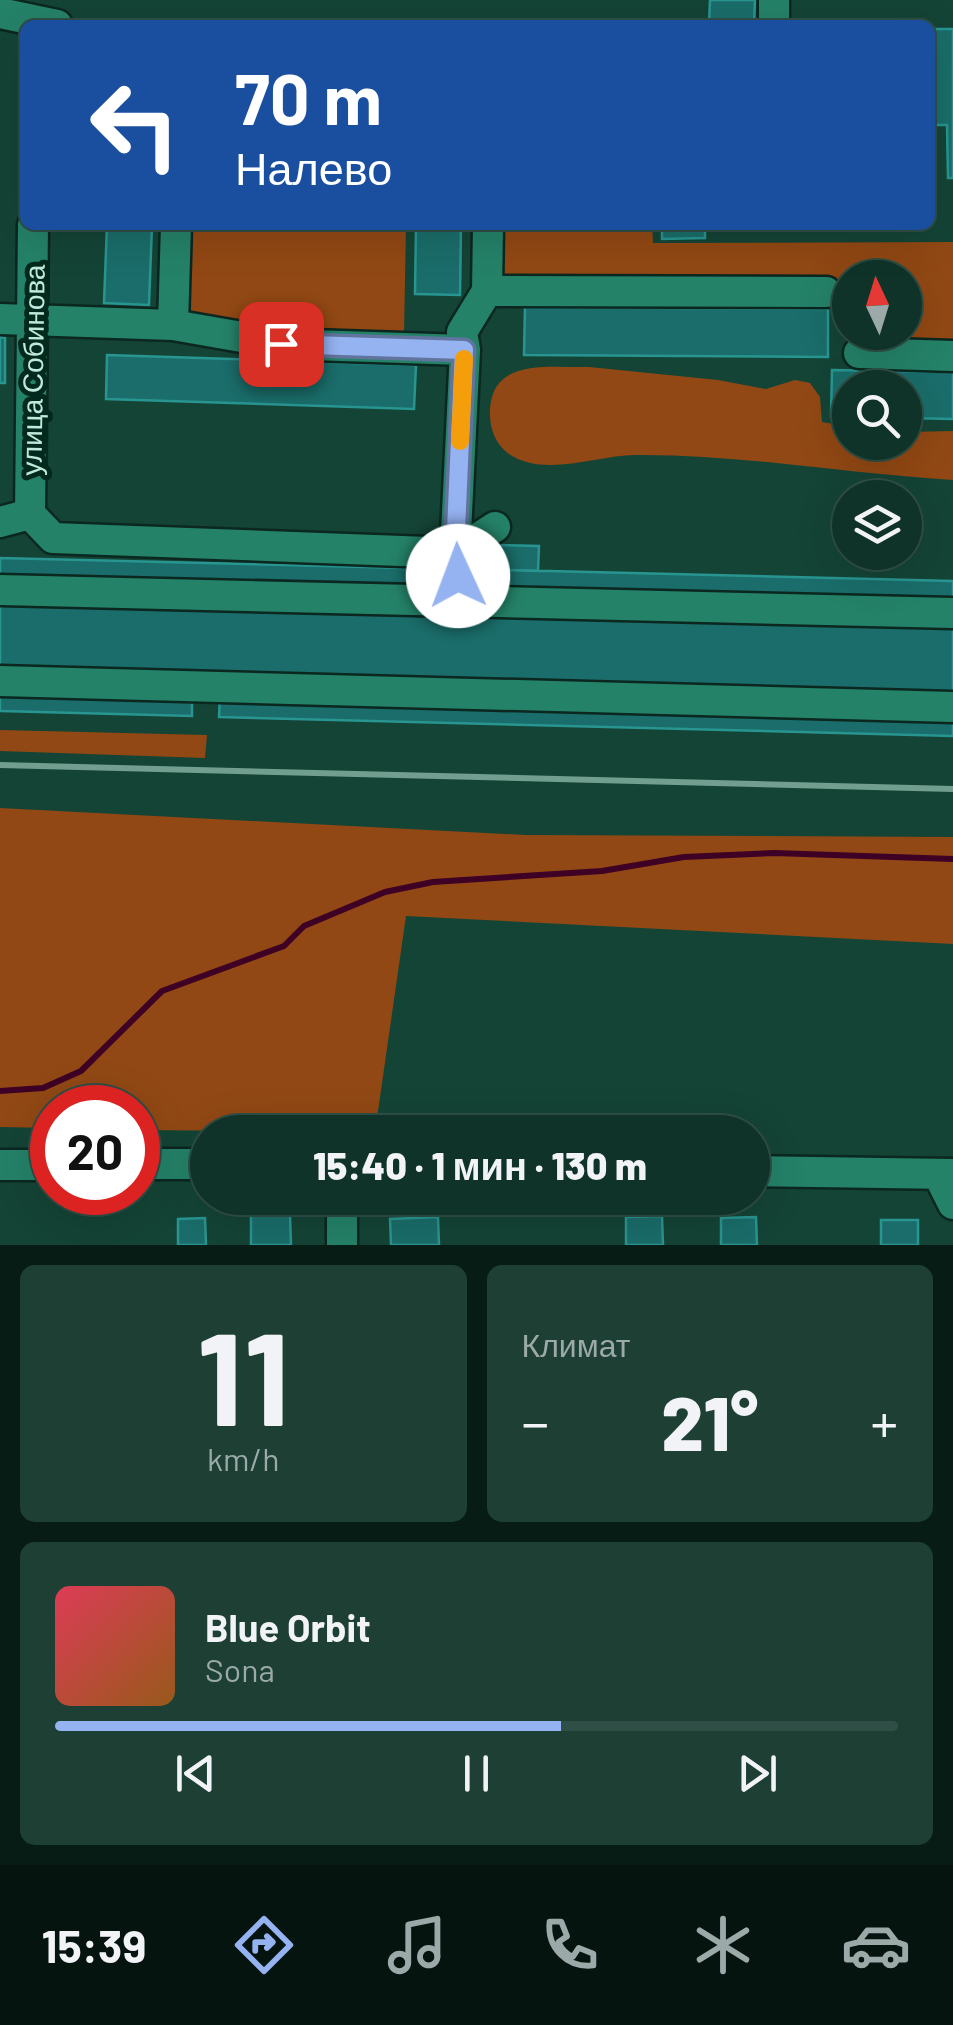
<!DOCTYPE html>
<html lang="ru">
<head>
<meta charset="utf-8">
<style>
	body { margin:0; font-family:Barlow,sans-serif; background:#1d3f34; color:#f1f3f6; height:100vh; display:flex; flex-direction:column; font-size:38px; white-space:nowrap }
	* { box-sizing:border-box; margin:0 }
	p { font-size:32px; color:#9baaa8 }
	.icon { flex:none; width:55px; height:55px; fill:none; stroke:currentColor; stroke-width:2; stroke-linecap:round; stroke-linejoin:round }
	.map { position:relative; height:1245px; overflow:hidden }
	.sheet { display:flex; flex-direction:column; gap:20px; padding:20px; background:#081c16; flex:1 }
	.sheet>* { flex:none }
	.top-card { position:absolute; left:20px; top:20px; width:915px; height:210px; border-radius:15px; box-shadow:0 10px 40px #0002,0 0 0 2px #2f4e45; background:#1a4fa0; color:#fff; overflow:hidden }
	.needle { width:65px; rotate:356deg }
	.controls { position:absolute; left:832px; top:260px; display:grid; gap:20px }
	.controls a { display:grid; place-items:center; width:90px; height:90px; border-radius:50%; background:#0f3328; box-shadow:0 10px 40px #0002,0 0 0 2px #2f4e45; font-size:50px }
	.speed { position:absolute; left:30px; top:1085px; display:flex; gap:20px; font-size:50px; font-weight:700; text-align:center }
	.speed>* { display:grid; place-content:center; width:130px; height:130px; border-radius:50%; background:#0f3328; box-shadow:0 10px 40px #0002,0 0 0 2px #2f4e45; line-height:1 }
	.speed .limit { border:15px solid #d22; background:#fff; color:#111 }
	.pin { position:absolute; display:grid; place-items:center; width:85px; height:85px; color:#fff; margin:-42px; border-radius:20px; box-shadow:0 5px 15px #0006 }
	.me { position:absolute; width:110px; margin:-55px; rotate:358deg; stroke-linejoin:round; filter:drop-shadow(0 0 8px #0008) }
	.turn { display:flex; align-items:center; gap:35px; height:210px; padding:0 50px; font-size:45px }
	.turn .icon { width:130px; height:130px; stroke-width:2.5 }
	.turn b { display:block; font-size:70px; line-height:85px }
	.big { font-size:75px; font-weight:800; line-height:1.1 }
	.sheet .tile { flex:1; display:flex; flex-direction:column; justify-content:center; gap:15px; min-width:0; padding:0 35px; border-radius:15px; background:#1d3f34 }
	.sheet .dial { align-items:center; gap:0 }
	.dial b { font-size:130px; line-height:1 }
	.song { display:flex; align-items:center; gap:30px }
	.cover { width:120px; height:120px; border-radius:15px; background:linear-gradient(135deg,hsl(350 70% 55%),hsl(30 70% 35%)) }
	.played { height:10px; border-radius:5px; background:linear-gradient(90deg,#95b2f1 60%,#2f4e45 60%) }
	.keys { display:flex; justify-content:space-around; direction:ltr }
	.heat { display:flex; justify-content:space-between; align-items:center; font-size:55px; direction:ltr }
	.sheet .tiles { flex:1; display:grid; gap:20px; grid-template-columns:1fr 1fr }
	.tile:last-child { grid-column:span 2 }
	.trip { position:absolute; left:190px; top:1115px; width:580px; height:100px; border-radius:50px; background:#0f3328; box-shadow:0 10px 40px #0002,0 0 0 2px #2f4e45; font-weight:800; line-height:100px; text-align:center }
	.tabs { display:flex; height:160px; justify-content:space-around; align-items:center; background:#061410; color:#9baaa8 }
	.tabs .icon { width:70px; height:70px }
	.tabs .selected { color:#95b2f1 }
	.tabs b { font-size:45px; color:#f1f3f6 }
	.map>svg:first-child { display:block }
</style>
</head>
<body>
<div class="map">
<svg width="953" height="1245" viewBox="0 0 953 1245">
	<rect width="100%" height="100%" fill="#144436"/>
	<!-- green -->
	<path fill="#914814" d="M 191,225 L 406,225 L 404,335 L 266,330 L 189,313 Z
		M 491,225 L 652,225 L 653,243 L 953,242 L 953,346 L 862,347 L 862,333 L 905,332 L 905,278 L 850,278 L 850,295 L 830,282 L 492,283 Z
		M 589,367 L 718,380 L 766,389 L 795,380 L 810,383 L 820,397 L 822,422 L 850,427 L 850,442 L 905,442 L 905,432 L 953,431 L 953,480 C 847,474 741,454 635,455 C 598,455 544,478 509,454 C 496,445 490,429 490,415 C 489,357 547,368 589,367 Z
		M 0,730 L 207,735 L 205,758 L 0,751 Z
		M 0,808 L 526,835 L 953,837 L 953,944 L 406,916 L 375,1132 L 138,1130 L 138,1108 L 52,1108 L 52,1128 L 0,1127 Z"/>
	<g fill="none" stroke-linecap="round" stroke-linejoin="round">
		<!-- stream -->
		<path stroke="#3e0125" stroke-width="6" d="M 0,1091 L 43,1088 L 81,1071 L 162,991 L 284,946 L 304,926 L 385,892 L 433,882 L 602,871 L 684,857 L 774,853 L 953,859"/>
	</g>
	<!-- building -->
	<path fill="#1a6d6a" stroke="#289591" stroke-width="2.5" d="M 710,0 L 755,0 L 754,25 L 709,25 Z
		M 930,29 L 953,29 L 953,178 L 948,178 L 947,125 L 934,125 L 935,144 L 930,144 Z
		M 107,225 L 152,225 L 149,305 L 104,303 Z
		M 416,225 L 461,225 L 460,295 L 415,294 Z
		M 662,225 L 705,225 L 705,238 L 662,239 Z
		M 525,307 L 828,309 L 828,357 L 524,355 Z
		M 0,337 L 5,338 L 5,383 L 0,383 Z
		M 107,355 L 416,365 L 414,409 L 106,399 Z
		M 832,370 L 953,372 L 953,419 L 905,418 L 905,388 L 850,388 L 850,417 L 831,416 Z
		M 495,545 L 539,546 L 538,571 L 494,570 Z
		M 0,558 L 446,569 L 445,593 L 0,583 Z
		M 467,569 L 953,581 L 953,603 L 466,592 Z
		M 0,597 L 953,620 L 953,692 L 0,668 Z
		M 0,687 L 192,692 L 192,716 L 0,711 Z
		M 220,694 L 953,713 L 953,736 L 219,717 Z
		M 290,1215 L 291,1245 L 251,1245 L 251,1216 Z
		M 662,1216 L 663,1245 L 626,1245 L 626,1217 Z
		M 438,1217 L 439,1245 L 391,1245 L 390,1219 Z
		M 756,1217 L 757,1245 L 721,1245 L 721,1218 Z
		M 205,1218 L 206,1245 L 178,1245 L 178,1219 Z
		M 881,1220 L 918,1220 L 918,1245 L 881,1245 Z"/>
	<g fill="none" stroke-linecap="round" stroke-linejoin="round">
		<!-- minor casing -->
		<g stroke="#0b271f" stroke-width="35">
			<path id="minor" d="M 0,13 L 57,25
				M 774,25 L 774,0
				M 487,291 L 826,292
				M 0,319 L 173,325 L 281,344 L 465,350 L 462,332 L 487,291 L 488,225
				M 173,325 L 176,225
				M 859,353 L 953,356
				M 30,514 L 53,538 L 455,553 L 495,527
				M 30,514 L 33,225
				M 0,522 L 30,514
				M 0,590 L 953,613
				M 460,600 L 455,553 L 465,350
				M 0,681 L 953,707
				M 138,1164 L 208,1164
				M 0,1165 L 52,1165
				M 752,1171 L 953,1174
				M 938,1174 L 953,1204
				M 342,1198 L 342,1245"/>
		</g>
		<!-- minor -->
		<use href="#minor" stroke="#248268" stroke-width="30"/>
		<!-- rail -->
		<path stroke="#719e8f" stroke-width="6" d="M 0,765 L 953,789"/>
	</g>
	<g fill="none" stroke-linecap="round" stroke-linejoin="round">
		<!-- route casing -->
		<g stroke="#61749d" stroke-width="25">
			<path id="route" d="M 281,344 L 464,350 L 455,553 L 458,576"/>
		</g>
		<!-- route -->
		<use href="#route" stroke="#95b2f1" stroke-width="18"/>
		<!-- slow -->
		<path stroke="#f59e0b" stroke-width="18" d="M 460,441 L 464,359"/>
	</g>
	<g text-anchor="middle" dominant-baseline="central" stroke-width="10" stroke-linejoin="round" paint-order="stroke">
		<!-- street labels -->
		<g font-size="28" fill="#c0e9da" stroke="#01291e">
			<text transform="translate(32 370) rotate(-89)">улица Собинова</text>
		</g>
	</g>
</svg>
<div class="controls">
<a><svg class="needle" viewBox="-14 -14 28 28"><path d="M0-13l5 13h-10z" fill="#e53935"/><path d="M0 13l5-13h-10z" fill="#9baaa8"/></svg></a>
<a><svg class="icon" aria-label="search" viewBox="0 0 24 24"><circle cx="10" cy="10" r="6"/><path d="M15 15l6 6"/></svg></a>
<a><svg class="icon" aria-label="layers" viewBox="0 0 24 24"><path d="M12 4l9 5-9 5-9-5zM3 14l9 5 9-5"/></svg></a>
</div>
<div class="speed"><div class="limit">20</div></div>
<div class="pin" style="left:281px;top:344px;background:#d93025"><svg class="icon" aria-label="arrive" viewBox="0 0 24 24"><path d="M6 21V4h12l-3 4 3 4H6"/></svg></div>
<svg class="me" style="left:458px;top:576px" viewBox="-20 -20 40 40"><circle r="19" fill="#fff"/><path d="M0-13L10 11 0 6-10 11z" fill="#95b2f1"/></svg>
<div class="trip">15:40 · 1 мин · 130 m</div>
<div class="top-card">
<div class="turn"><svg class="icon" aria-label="left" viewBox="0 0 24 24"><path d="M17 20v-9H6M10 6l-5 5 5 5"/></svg><div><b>70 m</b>Налево</div></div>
</div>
</div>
<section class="sheet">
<div class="tiles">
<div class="tile dial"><b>11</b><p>km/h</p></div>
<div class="tile"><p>Климат</p>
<div class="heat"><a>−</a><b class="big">21°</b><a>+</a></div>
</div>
<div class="tile">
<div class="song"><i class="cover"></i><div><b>Blue Orbit</b><p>Sona</p></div></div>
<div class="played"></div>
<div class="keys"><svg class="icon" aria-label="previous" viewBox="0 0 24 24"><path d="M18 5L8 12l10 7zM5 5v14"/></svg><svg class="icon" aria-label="pause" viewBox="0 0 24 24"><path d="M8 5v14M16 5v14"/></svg><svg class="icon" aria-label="next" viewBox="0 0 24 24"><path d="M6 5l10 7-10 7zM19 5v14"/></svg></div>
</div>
</div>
</section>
<nav class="tabs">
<b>15:39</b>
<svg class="icon selected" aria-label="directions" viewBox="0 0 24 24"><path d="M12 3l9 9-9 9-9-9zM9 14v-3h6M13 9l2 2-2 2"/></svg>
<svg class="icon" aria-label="music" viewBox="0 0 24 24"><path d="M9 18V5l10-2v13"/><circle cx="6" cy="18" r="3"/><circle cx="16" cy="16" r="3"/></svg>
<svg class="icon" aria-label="phone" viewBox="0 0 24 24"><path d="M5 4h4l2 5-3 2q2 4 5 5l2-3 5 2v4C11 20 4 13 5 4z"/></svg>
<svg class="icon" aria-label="climate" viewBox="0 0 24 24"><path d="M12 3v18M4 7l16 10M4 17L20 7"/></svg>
<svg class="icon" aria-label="car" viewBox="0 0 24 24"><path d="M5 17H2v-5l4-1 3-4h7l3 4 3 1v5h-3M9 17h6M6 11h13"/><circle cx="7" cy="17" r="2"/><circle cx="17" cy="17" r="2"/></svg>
</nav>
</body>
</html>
